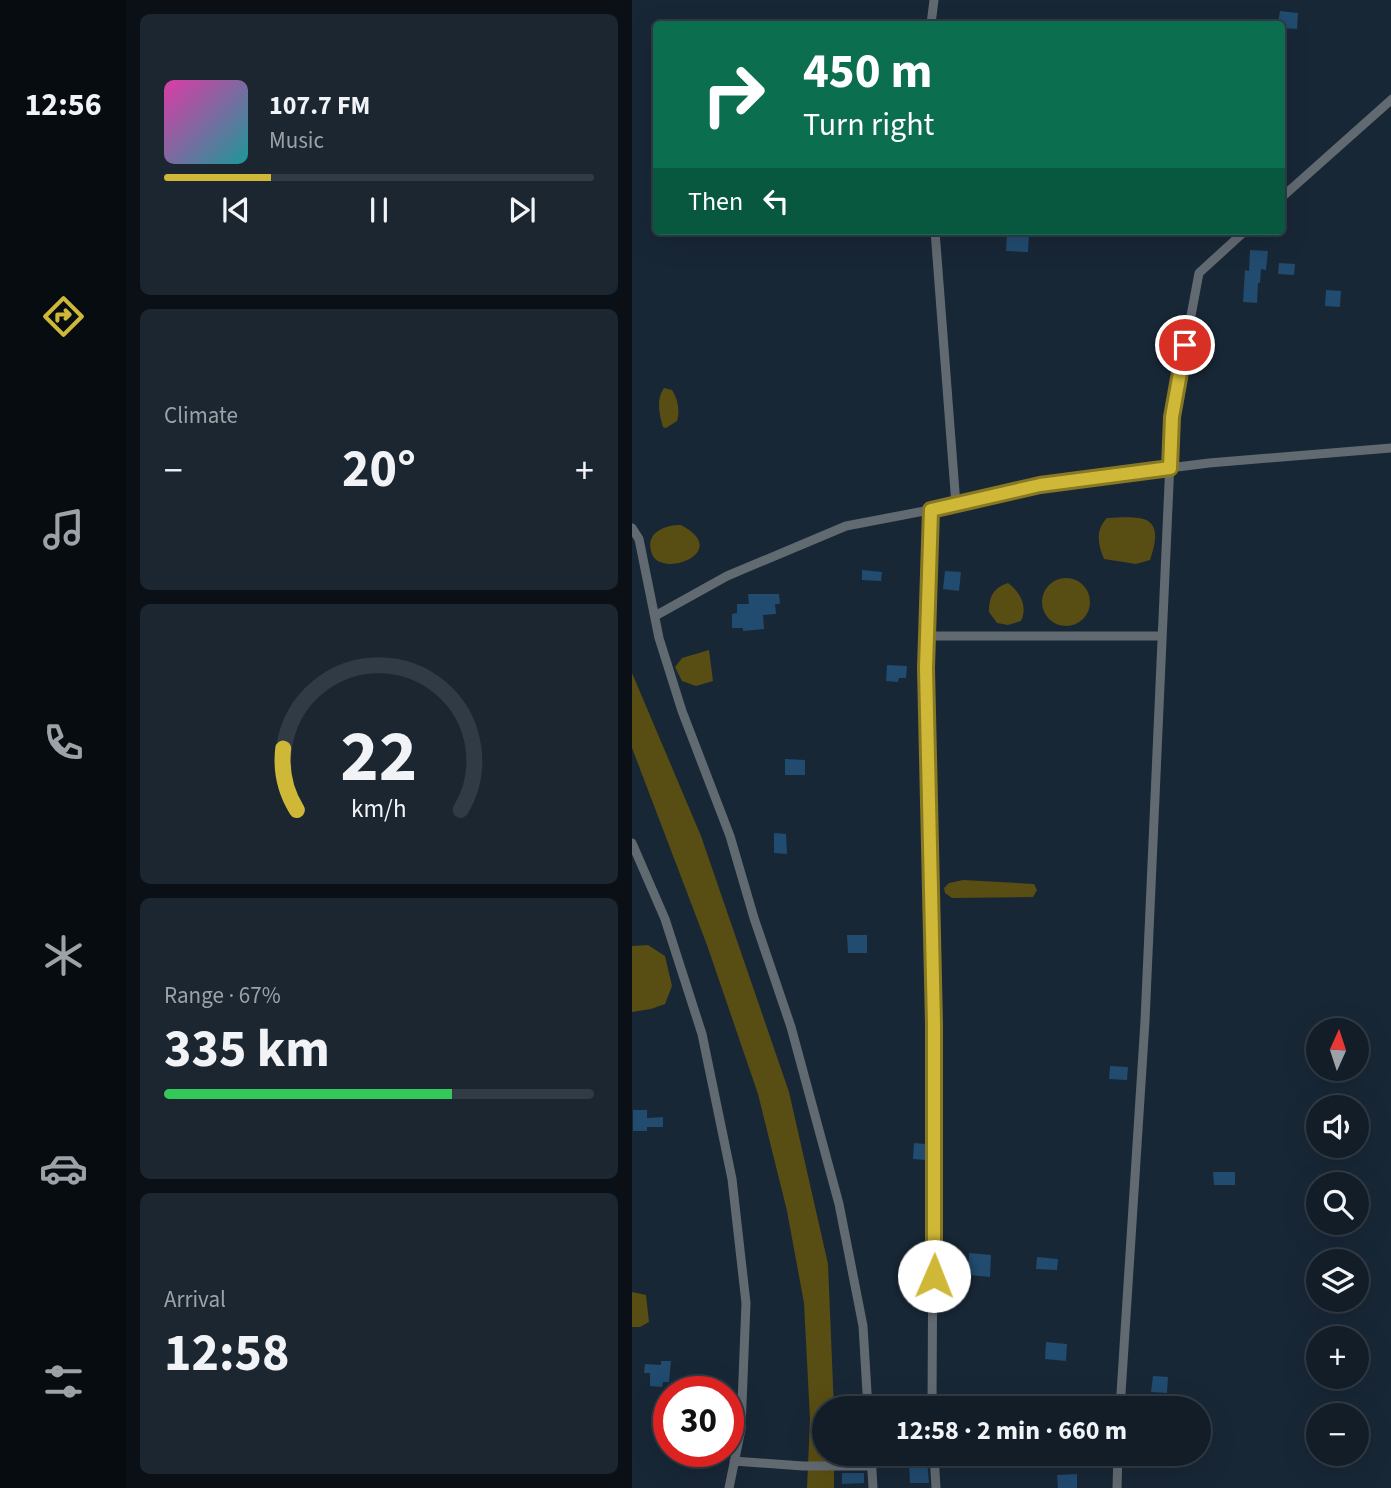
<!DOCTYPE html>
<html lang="en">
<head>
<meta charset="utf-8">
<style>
	body { margin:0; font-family:"Source Sans 3",sans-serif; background:#1b2630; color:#f1f3f6; height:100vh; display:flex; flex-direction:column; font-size:26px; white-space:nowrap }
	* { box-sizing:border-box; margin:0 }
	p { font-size:23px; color:#9ca2a8 }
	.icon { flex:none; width:38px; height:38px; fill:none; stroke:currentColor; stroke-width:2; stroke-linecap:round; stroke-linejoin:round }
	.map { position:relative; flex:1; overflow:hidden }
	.panel { display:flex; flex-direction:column; gap:14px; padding:14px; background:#0a1016; width:506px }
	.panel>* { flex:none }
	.hud { position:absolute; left:21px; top:21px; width:632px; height:214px; border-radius:7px; box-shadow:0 7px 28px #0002,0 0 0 2px #313b45; background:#0b6e4f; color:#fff; overflow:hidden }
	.needle { width:46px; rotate:3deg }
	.buttons { position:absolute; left:674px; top:1018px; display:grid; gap:14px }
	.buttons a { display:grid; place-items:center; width:63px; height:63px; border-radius:50%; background:#121d28; box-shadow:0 7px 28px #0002,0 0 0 2px #313b45; font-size:35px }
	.speed { position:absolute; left:21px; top:1376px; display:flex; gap:14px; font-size:35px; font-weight:700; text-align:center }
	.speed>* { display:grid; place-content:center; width:91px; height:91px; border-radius:50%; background:#121d28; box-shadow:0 7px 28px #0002,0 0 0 2px #313b45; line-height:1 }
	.speed .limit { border:10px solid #d22; background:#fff; color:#111 }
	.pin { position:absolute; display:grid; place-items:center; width:60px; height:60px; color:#fff; margin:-30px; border:4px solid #fff; border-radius:50%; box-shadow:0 2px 7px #0007 }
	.me { position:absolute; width:77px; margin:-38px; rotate:1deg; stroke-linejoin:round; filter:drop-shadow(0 0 5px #0008) }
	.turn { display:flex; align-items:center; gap:24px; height:147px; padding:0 35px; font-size:32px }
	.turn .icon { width:91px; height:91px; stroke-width:2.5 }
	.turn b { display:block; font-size:49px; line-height:60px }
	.then { display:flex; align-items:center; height:66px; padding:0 35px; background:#0003; gap:14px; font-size:26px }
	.big { font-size:52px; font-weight:700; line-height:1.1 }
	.panel .widget { flex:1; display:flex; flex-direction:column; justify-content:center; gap:10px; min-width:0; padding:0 24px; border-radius:10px; background:#1b2630 }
	.panel .dial { align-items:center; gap:0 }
	.dial svg { height:182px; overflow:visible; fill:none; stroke:#313b45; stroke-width:7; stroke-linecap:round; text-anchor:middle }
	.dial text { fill:#f1f3f6; stroke:none }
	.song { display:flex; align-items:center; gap:21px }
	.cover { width:84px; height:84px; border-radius:10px; background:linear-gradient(135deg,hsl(320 70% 55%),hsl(180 70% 35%)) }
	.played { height:7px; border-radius:4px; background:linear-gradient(90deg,#cfb837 25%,#313b45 25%) }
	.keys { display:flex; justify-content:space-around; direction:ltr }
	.heat { display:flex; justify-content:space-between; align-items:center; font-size:38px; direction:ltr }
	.charge { height:10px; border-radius:5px; background:linear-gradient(90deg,#34c759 67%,#313b45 0) }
	.trip { position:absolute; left:180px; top:1396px; width:399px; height:70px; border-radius:35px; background:#121d28; box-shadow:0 7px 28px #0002,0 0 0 2px #313b45; font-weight:700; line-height:70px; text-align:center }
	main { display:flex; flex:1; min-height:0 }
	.dock { display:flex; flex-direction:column; width:126px; justify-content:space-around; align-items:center; background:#070c10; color:#9ca2a8 }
	.dock .icon { width:49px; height:49px }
	.dock .current { color:#cfb837 }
	.dock b { font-size:32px; color:#f1f3f6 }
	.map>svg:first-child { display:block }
</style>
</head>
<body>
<main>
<nav class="dock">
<b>12:56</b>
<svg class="icon current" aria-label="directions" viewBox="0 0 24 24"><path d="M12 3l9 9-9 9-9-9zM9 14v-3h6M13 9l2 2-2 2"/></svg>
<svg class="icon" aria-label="music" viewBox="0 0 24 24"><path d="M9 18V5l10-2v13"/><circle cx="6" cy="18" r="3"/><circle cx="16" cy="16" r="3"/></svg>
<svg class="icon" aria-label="phone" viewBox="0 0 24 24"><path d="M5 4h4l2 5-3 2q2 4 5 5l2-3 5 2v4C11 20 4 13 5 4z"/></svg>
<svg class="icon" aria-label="climate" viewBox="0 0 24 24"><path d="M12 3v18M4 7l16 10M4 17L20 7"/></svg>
<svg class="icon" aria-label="car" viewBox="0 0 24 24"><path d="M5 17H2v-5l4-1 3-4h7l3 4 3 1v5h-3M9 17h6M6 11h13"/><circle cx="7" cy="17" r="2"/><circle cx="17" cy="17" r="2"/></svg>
<svg class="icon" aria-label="filters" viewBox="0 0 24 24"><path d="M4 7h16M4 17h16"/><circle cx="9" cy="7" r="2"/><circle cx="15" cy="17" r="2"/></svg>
</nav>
<section class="panel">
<div class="widget">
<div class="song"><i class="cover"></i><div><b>107.7 FM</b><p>Music</p></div></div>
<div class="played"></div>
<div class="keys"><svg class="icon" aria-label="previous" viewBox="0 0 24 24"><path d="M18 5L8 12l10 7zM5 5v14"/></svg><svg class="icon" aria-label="pause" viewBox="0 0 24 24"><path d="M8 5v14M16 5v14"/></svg><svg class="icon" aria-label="next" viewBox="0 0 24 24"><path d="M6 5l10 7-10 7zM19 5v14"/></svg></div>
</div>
<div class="widget"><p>Climate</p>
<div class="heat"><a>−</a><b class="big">20°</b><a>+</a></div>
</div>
<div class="widget dial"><svg viewBox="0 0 100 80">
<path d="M14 69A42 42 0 1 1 86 69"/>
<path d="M14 69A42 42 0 0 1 8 42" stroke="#cfb837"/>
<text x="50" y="56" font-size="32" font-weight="700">22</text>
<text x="50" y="72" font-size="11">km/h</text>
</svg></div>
<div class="widget"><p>Range · 67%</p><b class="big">335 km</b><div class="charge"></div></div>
<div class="widget"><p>Arrival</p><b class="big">12:58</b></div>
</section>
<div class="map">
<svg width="760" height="1488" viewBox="0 0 760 1488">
	<rect width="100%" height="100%" fill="#182736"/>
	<!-- water -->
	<path fill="#584d12" d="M 32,388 L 40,390 C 46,399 48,411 45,421 L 34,428 L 31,427 C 27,414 24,399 32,388 Z
		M 475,518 C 511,516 534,514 518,560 L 504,564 L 472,559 C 466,545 463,530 475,518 Z
		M 49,525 C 101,552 29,579 20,554 C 12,533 32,525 49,525 Z
		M410 602a24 24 0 1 1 48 0a24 24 0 1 1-48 0Z
		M 376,583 C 388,592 396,606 389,621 L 376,625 L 365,623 L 357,612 C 357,597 361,588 376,583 Z
		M 77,650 L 81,681 L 64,686 L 50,681 L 43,667 L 50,658 Z
		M 0,673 L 69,836 L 157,1092 L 196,1264 L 202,1409 L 192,1409 L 192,1454 L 202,1454 L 202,1488 L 175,1488 L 178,1419 L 172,1303 L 155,1211 L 126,1094 L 75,945 L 0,748 Z
		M 331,880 L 402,884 L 405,890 L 401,897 L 320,898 L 313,893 L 312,888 L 317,883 Z
		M 16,945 L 33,956 L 40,986 L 33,1004 L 19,1009 L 0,1012 L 0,946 Z
		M 0,1292 L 14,1295 L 17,1322 L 8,1327 L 0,1327 Z"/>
	<!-- building -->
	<path fill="#214b6f" d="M 648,11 L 666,13 L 665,29 L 649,28 L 649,24 L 646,24 Z
		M 375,233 L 397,233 L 396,252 L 374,251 Z
		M 618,250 L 636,251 L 634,270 L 629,269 L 628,283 L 626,283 L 625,303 L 611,302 L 613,270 L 617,271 Z
		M 647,263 L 663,264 L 662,275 L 646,274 Z
		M 694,290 L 709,291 L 708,307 L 693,306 Z
		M 230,570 L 250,572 L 249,581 L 230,580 Z
		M 313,571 L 329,572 L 327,591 L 311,589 Z
		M 116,594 L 147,594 L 148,604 L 143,604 L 144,614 L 131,615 L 132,629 L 111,631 L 111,628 L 100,628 L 100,614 L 105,613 L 105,604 L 117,604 Z
		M 255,665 L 275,666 L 274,678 L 267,678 L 266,682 L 254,681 Z
		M 153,759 L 173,760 L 173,775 L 153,775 Z
		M 142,833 L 154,834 L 155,854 L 142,853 Z
		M 215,935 L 235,935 L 235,953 L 216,953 Z
		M 478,1066 L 496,1067 L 495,1080 L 477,1079 Z
		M 1,1110 L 15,1110 L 15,1118 L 31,1117 L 31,1127 L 15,1127 L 15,1131 L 1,1131 Z
		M 282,1143 L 294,1144 L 294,1160 L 281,1159 Z
		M 581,1172 L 603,1172 L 603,1185 L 582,1185 Z
		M 337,1253 L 359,1255 L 358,1277 L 336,1275 Z
		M 405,1257 L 426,1259 L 425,1270 L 404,1269 Z
		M 414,1342 L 435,1344 L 434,1361 L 413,1359 Z
		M 29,1361 L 39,1361 L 37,1382 L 31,1382 L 30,1387 L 18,1386 L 18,1373 L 12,1373 L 13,1364 L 29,1365 Z
		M 521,1376 L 536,1377 L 535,1393 L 519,1392 Z
		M 295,1461 L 297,1483 L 278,1483 L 277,1462 Z
		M 210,1473 L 232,1473 L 232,1483 L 210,1484 Z
		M 445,1474 L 445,1488 L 426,1488 L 425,1475 Z"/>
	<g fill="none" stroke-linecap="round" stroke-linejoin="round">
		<!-- minor -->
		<path stroke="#626a71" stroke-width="9" d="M 299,24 L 302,0
			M 649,198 L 760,99
			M 303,231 L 324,505
			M 299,510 L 294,668 L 302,1024 L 300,1409
			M 0,528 L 7,539 L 27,638 L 50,711 L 98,836 L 122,918 L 159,1027 L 207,1204 L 231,1326 L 236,1409
			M 23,616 L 95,576 L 214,526 L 355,499 L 408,485 L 474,476 L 577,463 L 760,448
			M 295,636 L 530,636
			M 0,843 L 33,919 L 70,1034 L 100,1179 L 114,1303 L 109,1429 L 97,1488
			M 488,1409 L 513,1021 L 540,417 L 567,273 L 613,231
			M 239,1454 L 241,1488
			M 302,1454 L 304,1488
			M 102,1461 L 171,1466 L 240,1466
			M 485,1488 L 486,1454"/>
	</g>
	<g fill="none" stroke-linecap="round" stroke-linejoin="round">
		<!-- route casing -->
		<g stroke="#877824" stroke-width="18">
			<path id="route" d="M 302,1276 L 302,1024 L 294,668 L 299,510 L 408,485 L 538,468 L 540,417 L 553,345"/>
		</g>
		<!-- route -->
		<use href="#route" stroke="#cfb837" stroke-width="12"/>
	</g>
</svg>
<div class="buttons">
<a><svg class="needle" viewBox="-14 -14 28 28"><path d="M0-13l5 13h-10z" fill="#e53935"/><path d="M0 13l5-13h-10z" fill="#9ca2a8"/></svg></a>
<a><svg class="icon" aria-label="sound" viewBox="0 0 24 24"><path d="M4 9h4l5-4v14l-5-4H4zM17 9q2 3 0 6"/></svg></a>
<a><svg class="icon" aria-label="search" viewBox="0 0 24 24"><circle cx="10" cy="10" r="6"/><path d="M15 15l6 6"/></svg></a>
<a><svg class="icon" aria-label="layers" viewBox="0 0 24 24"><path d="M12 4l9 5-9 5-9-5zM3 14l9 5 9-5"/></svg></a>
<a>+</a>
<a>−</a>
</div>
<div class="speed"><div class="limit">30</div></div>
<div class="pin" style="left:553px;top:345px;background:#d93025"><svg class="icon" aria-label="arrive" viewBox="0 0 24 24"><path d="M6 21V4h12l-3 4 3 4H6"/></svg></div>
<svg class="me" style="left:302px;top:1276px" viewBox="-20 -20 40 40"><circle r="19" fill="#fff"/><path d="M0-13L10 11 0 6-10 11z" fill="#cfb837"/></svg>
<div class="trip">12:58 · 2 min · 660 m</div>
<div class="hud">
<div class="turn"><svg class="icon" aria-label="right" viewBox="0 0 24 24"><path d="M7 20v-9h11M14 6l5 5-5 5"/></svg><div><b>450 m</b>Turn right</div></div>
<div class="then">Then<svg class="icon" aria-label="left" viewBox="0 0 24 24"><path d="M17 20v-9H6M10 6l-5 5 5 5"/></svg></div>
</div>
</div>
</main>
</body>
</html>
